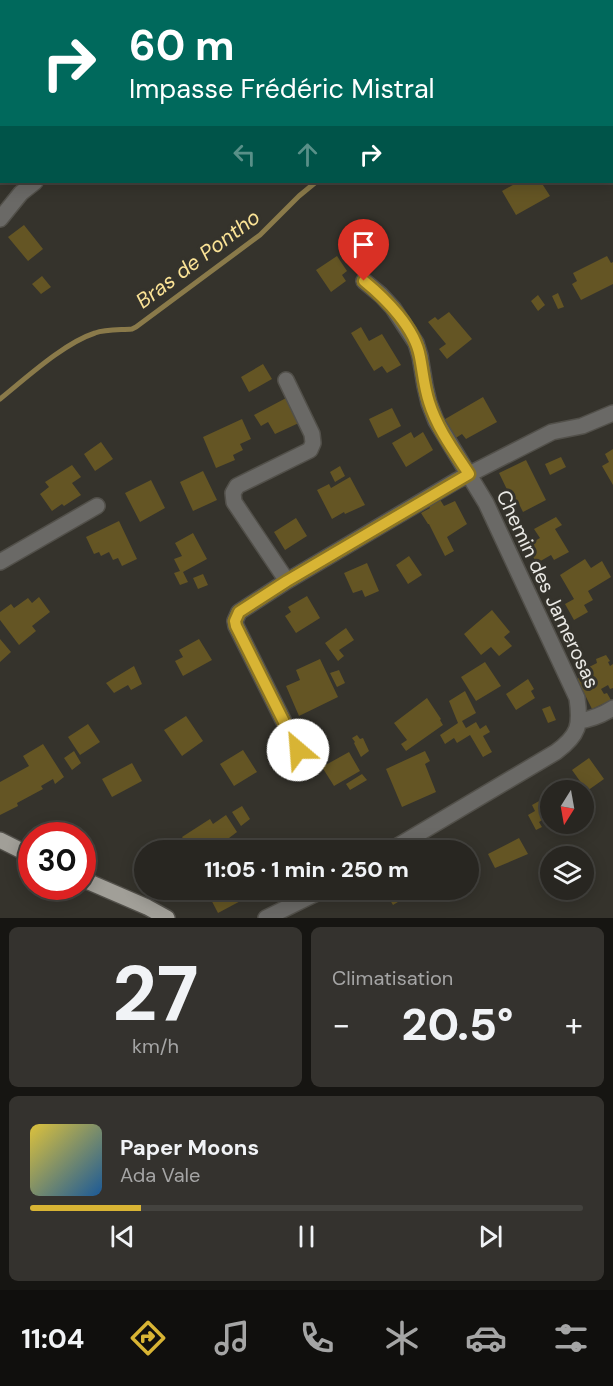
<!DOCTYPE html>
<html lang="fr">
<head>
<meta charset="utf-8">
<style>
	body { margin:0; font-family:"DM Sans",sans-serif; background:#34322e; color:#f1f3f6; height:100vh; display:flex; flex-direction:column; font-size:22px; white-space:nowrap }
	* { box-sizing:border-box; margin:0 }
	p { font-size:20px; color:#a5a5a5 }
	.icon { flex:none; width:33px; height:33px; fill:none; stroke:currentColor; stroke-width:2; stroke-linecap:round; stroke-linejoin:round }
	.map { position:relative; height:918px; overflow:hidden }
	.panel { display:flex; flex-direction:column; gap:9px; padding:9px; background:#161512; flex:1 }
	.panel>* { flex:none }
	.hud { position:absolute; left:0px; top:0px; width:614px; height:183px; box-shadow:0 3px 15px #0003,0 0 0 2px #44433f; background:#00695c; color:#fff; overflow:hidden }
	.needle { width:39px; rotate:191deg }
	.fabs { position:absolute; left:540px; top:780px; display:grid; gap:12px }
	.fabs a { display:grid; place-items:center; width:54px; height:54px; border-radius:50%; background:#282621; box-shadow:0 3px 15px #0003,0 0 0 2px #44433f; font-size:30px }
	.speed { position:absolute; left:18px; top:822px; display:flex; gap:12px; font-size:30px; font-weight:700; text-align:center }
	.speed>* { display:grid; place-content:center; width:78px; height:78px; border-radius:50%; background:#282621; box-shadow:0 3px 15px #0003,0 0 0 2px #44433f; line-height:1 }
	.speed .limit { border:9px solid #d22; background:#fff; color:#111 }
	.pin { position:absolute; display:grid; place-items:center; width:51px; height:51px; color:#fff; margin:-62px -26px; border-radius:50% 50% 50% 0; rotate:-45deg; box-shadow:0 0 6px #0007 }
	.pin .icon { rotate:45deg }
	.me { position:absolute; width:66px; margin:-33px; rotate:333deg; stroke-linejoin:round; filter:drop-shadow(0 0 4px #0008) }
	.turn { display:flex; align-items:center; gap:21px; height:126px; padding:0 30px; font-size:27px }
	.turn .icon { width:78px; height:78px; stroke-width:2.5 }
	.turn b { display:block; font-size:42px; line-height:51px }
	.lanes { display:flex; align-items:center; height:57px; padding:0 30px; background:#0003; justify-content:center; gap:30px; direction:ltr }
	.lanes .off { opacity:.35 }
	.big { font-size:45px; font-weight:800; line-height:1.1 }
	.panel .tile { flex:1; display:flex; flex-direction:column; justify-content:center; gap:9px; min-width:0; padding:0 21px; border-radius:9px; background:#34322e }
	.panel .dial { align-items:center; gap:0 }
	.dial b { font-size:78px; line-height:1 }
	.song { display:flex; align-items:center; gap:18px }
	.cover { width:72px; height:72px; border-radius:9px; background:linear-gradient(135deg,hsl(50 70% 55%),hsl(210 70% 35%)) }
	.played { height:6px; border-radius:3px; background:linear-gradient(90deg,#d8b434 20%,#44433f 20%) }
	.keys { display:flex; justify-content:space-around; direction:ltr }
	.heat { display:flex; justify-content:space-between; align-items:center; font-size:33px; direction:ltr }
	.panel .tiles { flex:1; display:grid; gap:9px; grid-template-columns:1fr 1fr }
	.tile:last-child { grid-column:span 2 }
	.trip { position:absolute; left:134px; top:840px; width:345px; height:60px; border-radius:30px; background:#282621; box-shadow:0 3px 15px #0003,0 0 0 2px #44433f; font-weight:800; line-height:60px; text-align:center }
	.tabs { display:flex; height:96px; justify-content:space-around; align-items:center; background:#100f0d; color:#a5a5a5 }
	.tabs .icon { width:42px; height:42px }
	.tabs .active { color:#d8b434 }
	.tabs b { font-size:27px; color:#f1f3f6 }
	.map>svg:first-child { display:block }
</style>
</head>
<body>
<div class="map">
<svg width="613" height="918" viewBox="0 0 613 918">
	<rect width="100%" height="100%" fill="#35332c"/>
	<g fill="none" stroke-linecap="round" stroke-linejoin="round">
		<!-- stream -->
		<path stroke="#8a7a4a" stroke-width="5" d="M 612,36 L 613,36
			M 0,399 C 26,378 64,343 95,333 C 106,329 120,330 132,329 L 136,327 L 260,235 L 299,196 L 316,182"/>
	</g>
	<!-- building -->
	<path fill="#645524" d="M 518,182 L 541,182 L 550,196 L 516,215 L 502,191 Z
		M 24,225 L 43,249 L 28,261 L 8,237 Z
		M 337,256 L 347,271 L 342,275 L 346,281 L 331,292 L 316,270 Z
		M 607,256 L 611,263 L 613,262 L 613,284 L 581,300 L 572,284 L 577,281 L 573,273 Z
		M 42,276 L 51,287 L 41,294 L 32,284 Z
		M 558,293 L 564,307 L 558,309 L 552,296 Z
		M 538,295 L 545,305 L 538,311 L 531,301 Z
		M 449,312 L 472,339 L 447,359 L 439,349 L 446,344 L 428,322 L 435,317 L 438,320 Z
		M 361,327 L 369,341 L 382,334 L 401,365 L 387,373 L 382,366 L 374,371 L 351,333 Z
		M 263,364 L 272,379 L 249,392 L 241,377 Z
		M 288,397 L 301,422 L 275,434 L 268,422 L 261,426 L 254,415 Z
		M 483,397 L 497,422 L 466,439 L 462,434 L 451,441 L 440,422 Z
		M 392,408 L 401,426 L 378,438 L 369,419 Z
		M 242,419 L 251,439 L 240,444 L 243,450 L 233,455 L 235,460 L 216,468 L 203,437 Z
		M 411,432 L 414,438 L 423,432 L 433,450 L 406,467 L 392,443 Z
		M 101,442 L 113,459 L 95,471 L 84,454 Z
		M 613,449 L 613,485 L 602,466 L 609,462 L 605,454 Z
		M 561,457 L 566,467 L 550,475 L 545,464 Z
		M 526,460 L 546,500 L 523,512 L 518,502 L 514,504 L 499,473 Z
		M 72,465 L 81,477 L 72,483 L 81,495 L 64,506 L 62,504 L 52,511 L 40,494 L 49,487 L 45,482 Z
		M 340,466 L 345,476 L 335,482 L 330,472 Z
		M 203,471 L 217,500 L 193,511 L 180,482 Z
		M 350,477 L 365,505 L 345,514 L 344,512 L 332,519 L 317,490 L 329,484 L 331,488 Z
		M 151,480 L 165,508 L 140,522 L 125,493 Z
		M 439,498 L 444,506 L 455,501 L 467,524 L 447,537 L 454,551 L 445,556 L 429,524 L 428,524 L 421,513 L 430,508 L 428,505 Z
		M 556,517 L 562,525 L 555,529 L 569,552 L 554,560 L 551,555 L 537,563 L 526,546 L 540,538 L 534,529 Z
		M 296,518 L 307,536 L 285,550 L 274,532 Z
		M 119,521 L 137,559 L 122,566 L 118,558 L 113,560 L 109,552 L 101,556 L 99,552 L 94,554 L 86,537 Z
		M 193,533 L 207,559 L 183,572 L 188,582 L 180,585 L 174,573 L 180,571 L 174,559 L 182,556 L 175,543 Z
		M 409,556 L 422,575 L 408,584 L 396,565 Z
		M 585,559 L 591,568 L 602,561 L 611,577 L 588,591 L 593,600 L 584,605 L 588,612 L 574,620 L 565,604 L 574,599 L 560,575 Z
		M 367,563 L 379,591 L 365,597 L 362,590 L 353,593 L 344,573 Z
		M 203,574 L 208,585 L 198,589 L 193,578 Z
		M 307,596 L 320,618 L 296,633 L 285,616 L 291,612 L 288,607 Z
		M 39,597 L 50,612 L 32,626 L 36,631 L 19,645 L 0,620 L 0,612 L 11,604 L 14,608 L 28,598 L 32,603 Z
		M 492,610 L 510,632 L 504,637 L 512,646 L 499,656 L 491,647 L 481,655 L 464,634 Z
		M 346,628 L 354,640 L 339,650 L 344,656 L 338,661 L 325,643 Z
		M 0,639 L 11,652 L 0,662 Z
		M 199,639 L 212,660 L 183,676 L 175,661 L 183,657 L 179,650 Z
		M 606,655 L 610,661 L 608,662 L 610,666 L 613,664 L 613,688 L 610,689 L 608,685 L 601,689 L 604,694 L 607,693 L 611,700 L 592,709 L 577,679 L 588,674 L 585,669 L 597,663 L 596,659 Z
		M 320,659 L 338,697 L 299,716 L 286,686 L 300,680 L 296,670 Z
		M 485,662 L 501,686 L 476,701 L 461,677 Z
		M 134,666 L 142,684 L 131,690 L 128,685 L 114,693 L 106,683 Z
		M 339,670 L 345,683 L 337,687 L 330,673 Z
		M 528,679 L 534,689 L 531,691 L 535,698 L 516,710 L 506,694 Z
		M 465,691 L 476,713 L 462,721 L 466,728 L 476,722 L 480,729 L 486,725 L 490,732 L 483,736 L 492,752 L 483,757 L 470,735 L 457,743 L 454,738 L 445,744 L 440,735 L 458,723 L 449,701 Z
		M 427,698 L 441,719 L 440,720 L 443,725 L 406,751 L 401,744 L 407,740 L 394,723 Z
		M 550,706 L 556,720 L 548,723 L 542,709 Z
		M 186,716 L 203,741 L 182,756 L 164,730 Z
		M 88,724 L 100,742 L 80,755 L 68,737 Z
		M 357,735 L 360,739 L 363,738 L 369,751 L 361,757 L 354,743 L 355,742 L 352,738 Z
		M 43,744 L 64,777 L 55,784 L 53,779 L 41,786 L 43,789 L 17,803 L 18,806 L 0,815 L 0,782 L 29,766 L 23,756 Z
		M 243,750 L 257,772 L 234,786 L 220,764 Z
		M 74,751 L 81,763 L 72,770 L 64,758 Z
		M 425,751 L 430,761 L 425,764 L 436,792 L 402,807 L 386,769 Z
		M 349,752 L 360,771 L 334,786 L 322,767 Z
		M 589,758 L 604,779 L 587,791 L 572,770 Z
		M 132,763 L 142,781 L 112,797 L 102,779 Z
		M 362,774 L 367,780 L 350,790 L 346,784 Z
		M 548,796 L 550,801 L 550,815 L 539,822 L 542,827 L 536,830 L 528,815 L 535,811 L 532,805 Z
		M 242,806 L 250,819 L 241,826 L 232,812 Z
		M 226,815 L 237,832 L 213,850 L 191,850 L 182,837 L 210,819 L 213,824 Z
		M 266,838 L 272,850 L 242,850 L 253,845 Z
		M 519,838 L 528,854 L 495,868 L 488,854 Z
		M 449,840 L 455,850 L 430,850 Z
		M 206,890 L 244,890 L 248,897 L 218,913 Z
		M 384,890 L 415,890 L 416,891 L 393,905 Z"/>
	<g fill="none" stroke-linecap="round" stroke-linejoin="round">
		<!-- minor casing -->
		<g stroke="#52504a" stroke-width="18">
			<path id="minor" d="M 195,0 L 196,2
				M 0,219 L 21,193 L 35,182
				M 364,281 L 381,295 L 393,308 L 416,343 L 420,356 L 425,386 L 429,403 L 436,421 L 486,503 L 577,698 C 581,725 579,735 556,752 L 391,850
				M 286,380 L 312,434 L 313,443 L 310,450 L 237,486 L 233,493 L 234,502 L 287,581
				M 0,562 L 97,506
				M 579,721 C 592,719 602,715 613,708
				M 308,770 L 236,626 L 235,621 L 239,612 L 287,581 L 456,481 L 552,432 L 582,426 L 613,413
				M 266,918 L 323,890"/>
		</g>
		<!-- major casing -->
		<g stroke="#52504a" stroke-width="18">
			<path id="major" d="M 0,840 L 32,856
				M 82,879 L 147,907 L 167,918"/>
		</g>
		<!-- minor -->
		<use href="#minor" stroke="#6a6966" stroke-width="15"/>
		<!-- major -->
		<use href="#major" stroke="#a19f98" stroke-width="15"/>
	</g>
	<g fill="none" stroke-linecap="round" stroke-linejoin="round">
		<!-- route casing -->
		<g stroke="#8c7522" stroke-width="15">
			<path id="route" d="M 298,750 L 236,626 L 235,621 L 239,612 L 287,581 L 469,474 C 454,451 437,428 429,402 C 424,387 423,372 420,357 C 415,328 386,299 364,281"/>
		</g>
		<!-- route -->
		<use href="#route" stroke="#d8b434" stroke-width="10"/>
	</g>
	<g text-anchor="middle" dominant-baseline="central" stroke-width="6" stroke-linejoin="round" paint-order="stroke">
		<!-- street labels -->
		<g font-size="20" fill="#eae9e5" stroke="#35332c">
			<text transform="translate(548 589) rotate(65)">Chemin des Jamerosas</text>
		</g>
		<!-- water labels -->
		<g font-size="21" font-style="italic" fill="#fbe396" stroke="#35332c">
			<text transform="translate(198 259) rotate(-37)">Bras de Pontho</text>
		</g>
	</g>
</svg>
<div class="fabs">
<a><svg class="needle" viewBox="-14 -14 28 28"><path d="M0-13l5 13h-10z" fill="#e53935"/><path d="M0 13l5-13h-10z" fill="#a5a5a5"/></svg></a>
<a><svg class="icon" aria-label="layers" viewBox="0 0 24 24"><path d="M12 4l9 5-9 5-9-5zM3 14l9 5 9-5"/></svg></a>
</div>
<div class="speed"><div class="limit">30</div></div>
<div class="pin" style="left:364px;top:281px;background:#d93025"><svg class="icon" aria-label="arrive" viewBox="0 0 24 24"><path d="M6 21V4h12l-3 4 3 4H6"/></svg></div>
<svg class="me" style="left:298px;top:750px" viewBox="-20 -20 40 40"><circle r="19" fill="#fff"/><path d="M0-13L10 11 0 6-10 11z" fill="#d8b434"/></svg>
<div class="trip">11:05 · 1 min · 250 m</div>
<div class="hud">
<div class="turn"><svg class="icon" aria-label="right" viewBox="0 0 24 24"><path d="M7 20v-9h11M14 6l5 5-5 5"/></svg><div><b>60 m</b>Impasse Frédéric Mistral</div></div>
<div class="lanes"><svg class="icon off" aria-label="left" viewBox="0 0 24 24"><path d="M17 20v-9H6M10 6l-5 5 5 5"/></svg><svg class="icon off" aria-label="ahead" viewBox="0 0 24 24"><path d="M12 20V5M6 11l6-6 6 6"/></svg><svg class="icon" aria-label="right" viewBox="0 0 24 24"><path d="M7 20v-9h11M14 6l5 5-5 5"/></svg></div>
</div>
</div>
<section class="panel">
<div class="tiles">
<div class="tile dial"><b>27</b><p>km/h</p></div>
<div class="tile"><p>Climatisation</p>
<div class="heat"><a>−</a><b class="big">20.5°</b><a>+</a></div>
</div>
<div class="tile">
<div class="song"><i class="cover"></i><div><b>Paper Moons</b><p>Ada Vale</p></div></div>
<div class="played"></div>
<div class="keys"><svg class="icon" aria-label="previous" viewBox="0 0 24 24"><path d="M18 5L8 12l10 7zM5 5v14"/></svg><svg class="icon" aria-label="pause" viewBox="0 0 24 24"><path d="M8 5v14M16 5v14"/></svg><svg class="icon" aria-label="next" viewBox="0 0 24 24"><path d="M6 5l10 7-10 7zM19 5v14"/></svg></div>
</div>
</div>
</section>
<nav class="tabs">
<b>11:04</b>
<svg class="icon active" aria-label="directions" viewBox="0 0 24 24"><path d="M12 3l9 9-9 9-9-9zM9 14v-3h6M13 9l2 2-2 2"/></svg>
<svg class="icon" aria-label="music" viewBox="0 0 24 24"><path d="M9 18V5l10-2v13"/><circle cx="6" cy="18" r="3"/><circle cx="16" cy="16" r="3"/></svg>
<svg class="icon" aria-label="phone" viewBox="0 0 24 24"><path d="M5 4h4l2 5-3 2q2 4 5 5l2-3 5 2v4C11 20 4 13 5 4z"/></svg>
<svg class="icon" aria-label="climate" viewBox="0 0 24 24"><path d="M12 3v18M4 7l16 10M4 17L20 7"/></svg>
<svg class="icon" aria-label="car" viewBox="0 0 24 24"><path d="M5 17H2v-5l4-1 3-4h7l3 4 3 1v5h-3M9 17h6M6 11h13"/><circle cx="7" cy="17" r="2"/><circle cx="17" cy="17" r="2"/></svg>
<svg class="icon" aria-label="filters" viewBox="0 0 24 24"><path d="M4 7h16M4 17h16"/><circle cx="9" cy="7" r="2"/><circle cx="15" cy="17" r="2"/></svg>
</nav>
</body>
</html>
